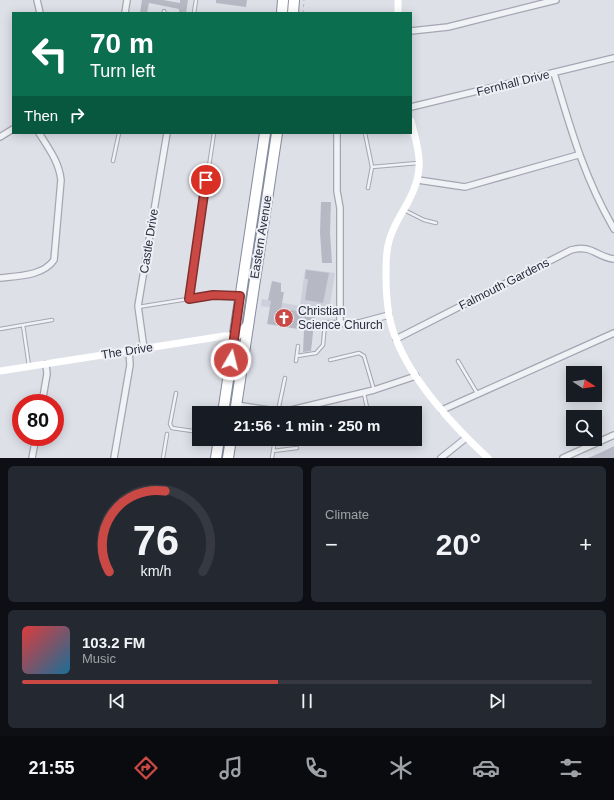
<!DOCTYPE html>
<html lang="en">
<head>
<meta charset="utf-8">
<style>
	body { margin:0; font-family:Helvetica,sans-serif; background:#242831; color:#f1f3f6; height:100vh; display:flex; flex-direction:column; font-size:15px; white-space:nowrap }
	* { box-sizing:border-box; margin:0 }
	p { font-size:13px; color:#9ea1a6 }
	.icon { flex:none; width:22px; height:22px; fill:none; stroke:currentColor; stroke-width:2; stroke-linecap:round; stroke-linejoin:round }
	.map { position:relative; height:458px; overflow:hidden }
	.side { display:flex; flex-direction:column; gap:8px; padding:8px; background:#0d0f14; flex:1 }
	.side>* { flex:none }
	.top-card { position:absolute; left:12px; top:12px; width:400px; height:122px; border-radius:0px; box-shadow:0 2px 10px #0003; background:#0b6e4f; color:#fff; overflow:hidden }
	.needle { width:26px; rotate:102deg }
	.buttons { position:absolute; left:566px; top:366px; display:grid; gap:8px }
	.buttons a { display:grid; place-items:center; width:36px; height:36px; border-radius:0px; background:#171b24; box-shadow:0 2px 10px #0003; font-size:20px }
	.speed { position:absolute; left:12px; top:394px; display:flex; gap:8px; font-size:20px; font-weight:700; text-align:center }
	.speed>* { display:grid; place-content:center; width:52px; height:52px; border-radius:50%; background:#171b24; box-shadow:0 2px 10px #0003; line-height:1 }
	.speed .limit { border:6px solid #d22; background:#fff; color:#111 }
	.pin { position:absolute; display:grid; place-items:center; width:34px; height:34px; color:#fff; margin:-17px; border:2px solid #fff; border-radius:50%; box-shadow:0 1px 4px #0007 }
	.me { position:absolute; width:44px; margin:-22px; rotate:8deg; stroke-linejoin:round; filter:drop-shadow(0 0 3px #0008) }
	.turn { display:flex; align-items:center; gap:14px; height:84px; padding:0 12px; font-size:18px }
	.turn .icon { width:52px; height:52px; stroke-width:2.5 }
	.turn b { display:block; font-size:28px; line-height:34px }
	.then { display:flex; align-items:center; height:38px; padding:0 12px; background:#0003; gap:8px; font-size:15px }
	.big { font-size:30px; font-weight:800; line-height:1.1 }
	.side .tile { flex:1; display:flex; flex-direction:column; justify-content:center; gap:6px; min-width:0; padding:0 14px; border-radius:6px; background:#242831 }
	.side .dial { align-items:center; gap:0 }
	.dial svg { height:104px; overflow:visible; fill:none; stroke:#363941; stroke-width:7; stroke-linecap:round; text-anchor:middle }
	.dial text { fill:#f1f3f6; stroke:none }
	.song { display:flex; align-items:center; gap:12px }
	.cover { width:48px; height:48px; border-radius:6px; background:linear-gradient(135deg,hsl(0 70% 55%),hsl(200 70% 35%)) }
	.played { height:4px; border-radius:2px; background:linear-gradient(90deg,#cb4945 45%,#363941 45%) }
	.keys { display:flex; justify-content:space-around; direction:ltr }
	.heat { display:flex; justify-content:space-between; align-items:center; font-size:22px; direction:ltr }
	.side .tiles { flex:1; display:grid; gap:8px; grid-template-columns:1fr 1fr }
	.tile:last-child { grid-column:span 2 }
	.trip { position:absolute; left:192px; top:406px; width:230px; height:40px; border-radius:0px; background:#171b24; box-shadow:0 2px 10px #0003; font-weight:800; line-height:40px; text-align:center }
	.dock { display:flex; height:64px; justify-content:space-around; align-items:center; background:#090b0e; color:#9ea1a6 }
	.dock .icon { width:28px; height:28px }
	.dock .selected { color:#cb4945 }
	.dock b { font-size:18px; color:#f1f3f6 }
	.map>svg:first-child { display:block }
</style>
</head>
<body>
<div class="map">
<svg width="614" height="458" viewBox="0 0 614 458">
	<rect width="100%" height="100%" fill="#dee0e8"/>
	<!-- built -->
	<path fill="#cdcfda" d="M 305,269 L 335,273 L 329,310 L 323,309 L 322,314 L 261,306 L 262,299 L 300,306 Z"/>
	<!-- green -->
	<path fill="#c1d1c0" d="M 269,133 L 275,133 L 259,235 L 256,239 L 242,330 L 239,332 Z"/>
	<!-- building -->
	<path fill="#b6b9c4" d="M 142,0 L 163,0 L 180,3 L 180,0 L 188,0 L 186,13 L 179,13 L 179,9 L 149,3 L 147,13 L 140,13 Z
		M 216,0 L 247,0 L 246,7 L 216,3 Z
		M 321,202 L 331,202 L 330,233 L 332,263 L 322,263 L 320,232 Z
		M 306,270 L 329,273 L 323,303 L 305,300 L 308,279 L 305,279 Z
		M 272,281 L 281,283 L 281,292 L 284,292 L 281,309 L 300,311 L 300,313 L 315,314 L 311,351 L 303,352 L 304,330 L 267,324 L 271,301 L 268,300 Z
		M 614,446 L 614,458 L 588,458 L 602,452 Z"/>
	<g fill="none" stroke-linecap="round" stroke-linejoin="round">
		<!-- lane casing -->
		<g stroke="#a4a6b2" stroke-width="4.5">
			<path id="lane" d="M 164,11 L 165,13
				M 194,13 L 196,0
				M 365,133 L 372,167 L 368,188
				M 113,161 L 119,133
				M 372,167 L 418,163
				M 404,210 L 424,220 L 436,223
				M 189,299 L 214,133
				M 138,307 L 213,295 L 238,296
				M 23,325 L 29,366
				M 0,329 L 52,320
				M 297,356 L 316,353 L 323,345 L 325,324
				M 330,360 L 359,353 L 364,356 L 374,390
				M 296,361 L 298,346
				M 458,361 L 477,393
				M 176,393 L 170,424 L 172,428 L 199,432
				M 364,393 L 368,413
				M 278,411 L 285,378
				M 273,451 L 297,448
				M 163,458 L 167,434
				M 272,458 L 275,439"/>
		</g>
		<!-- street casing -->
		<g stroke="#a4a6b2" stroke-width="8">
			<path id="street" d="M 37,0 L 40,13
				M 125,13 L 127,0
				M 411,31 L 448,27 L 556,0
				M 554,73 C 571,130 584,177 614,229
				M 411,107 L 614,58
				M 337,133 L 337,191 L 340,208 L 340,324
				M 0,137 L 13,129
				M 418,180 L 465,187 L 578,155
				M 0,278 C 18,276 43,276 54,260 L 61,180 C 59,162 49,149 39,133
				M 321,324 L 359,323 L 389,315
				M 396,339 L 571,250 C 592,244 596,257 614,259
				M 144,349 L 138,306 L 167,133
				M 42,403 L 47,374 L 46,364
				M 236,405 L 283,412 L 374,390 L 416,376
				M 442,410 L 614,333
				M 32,458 L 36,437
				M 114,458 L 130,365 L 129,351
				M 441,458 L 466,438
				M 563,458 L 614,435"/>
		</g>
		<!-- highway casing -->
		<g stroke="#868b9e" stroke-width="12">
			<path id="highway" d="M 282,13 L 283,0
				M 293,13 L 294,0
				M 223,413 L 265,133
				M 235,413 L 277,133
				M 216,458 L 219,439
				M 228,458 L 231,439"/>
		</g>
		<!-- path -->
		<path stroke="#b9bbc2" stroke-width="1" stroke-dasharray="3 3" stroke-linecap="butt" d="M 303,13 L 304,0"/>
		<!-- lane -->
		<use href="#lane" stroke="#f1f2f6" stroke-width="2.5"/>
		<!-- street -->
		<use href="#street" stroke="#f1f2f6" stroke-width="5.5"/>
		<!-- secondary -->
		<path stroke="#fff" stroke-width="7" d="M 398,0 L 398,13
			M 411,121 C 420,154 425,171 408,202 C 402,213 395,223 391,235 C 386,248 386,262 386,276 C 386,297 388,320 396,339 C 412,381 455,428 488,458
			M 0,371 L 224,336 L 238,336 L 247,324"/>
		<!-- highway -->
		<use href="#highway" stroke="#fff" stroke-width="10"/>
	</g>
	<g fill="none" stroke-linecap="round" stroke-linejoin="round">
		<!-- route casing -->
		<g stroke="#842f2d" stroke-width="10">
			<path id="route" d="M 206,180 L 189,299 L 213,295 L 240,296 L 231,360"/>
		</g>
		<!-- route -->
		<use href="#route" stroke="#cb4945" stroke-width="7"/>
	</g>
	<!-- icons -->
	<defs>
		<g id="church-disc" transform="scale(1)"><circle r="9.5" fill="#cb4945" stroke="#eef0f5"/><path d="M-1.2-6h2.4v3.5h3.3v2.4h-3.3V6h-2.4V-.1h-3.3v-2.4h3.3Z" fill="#fff"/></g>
	</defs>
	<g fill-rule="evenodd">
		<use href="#church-disc" x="284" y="318"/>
	</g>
	<g text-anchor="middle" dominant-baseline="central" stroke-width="4" stroke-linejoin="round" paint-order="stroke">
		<!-- street labels -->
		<g font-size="12" fill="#282c3e" stroke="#eef0f5">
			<text transform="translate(513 83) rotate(-14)">Fernhall Drive</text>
			<text transform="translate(261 237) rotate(-81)">Eastern Avenue</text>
			<text transform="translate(149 241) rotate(-81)">Castle Drive</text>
			<text transform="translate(504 284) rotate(-27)">Falmouth Gardens</text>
			<text transform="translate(127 351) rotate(-9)">The Drive</text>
		</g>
		<!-- poi labels -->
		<g font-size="12" fill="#282c3e" stroke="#eef0f5" text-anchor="start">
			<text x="298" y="311">Christian<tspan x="298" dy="14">Science Church</tspan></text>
		</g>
	</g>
</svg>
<div class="buttons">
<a><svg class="needle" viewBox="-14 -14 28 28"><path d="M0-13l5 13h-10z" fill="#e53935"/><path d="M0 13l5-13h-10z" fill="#9ea1a6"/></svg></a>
<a><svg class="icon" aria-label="search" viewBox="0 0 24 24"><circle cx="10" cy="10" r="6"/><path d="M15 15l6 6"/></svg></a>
</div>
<div class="speed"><div class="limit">80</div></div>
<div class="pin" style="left:206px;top:180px;background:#d93025"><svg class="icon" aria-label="arrive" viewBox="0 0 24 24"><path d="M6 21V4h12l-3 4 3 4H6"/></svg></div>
<svg class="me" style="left:231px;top:360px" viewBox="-20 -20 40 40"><circle r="17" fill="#cb4945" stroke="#fff" stroke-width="3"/><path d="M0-11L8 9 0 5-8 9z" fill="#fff"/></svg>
<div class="trip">21:56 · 1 min · 250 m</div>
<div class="top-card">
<div class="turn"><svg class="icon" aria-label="left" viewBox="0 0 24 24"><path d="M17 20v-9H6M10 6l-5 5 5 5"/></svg><div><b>70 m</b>Turn left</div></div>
<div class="then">Then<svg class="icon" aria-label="right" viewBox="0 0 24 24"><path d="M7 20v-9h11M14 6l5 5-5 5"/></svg></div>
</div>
</div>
<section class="side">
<div class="tiles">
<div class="tile dial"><svg viewBox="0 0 100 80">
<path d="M14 69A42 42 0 1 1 86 69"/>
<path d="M14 69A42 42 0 0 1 57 7" stroke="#cb4945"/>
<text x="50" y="56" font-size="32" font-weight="700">76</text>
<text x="50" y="72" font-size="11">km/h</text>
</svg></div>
<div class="tile"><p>Climate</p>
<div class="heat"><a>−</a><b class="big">20°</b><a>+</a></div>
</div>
<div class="tile">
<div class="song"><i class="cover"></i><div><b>103.2 FM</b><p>Music</p></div></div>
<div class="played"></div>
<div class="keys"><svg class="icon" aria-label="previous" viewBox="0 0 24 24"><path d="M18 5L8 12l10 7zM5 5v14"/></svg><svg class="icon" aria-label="pause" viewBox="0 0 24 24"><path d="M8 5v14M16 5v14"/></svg><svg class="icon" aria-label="next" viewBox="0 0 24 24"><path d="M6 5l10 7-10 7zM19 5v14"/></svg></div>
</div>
</div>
</section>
<nav class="dock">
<b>21:55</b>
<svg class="icon selected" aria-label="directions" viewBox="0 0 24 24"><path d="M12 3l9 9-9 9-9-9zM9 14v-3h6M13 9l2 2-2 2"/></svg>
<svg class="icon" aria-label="music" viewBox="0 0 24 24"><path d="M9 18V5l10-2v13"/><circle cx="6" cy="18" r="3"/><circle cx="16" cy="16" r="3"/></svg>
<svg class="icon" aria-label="phone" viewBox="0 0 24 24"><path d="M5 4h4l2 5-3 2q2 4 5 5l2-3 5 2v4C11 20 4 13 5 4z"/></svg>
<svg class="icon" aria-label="climate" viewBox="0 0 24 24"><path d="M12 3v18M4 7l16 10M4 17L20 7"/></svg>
<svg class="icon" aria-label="car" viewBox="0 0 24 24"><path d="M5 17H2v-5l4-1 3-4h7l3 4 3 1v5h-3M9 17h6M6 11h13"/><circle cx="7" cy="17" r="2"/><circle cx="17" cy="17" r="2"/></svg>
<svg class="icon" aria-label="filters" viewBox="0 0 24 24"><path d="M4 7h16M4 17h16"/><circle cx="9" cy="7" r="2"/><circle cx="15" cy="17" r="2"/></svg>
</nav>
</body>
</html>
